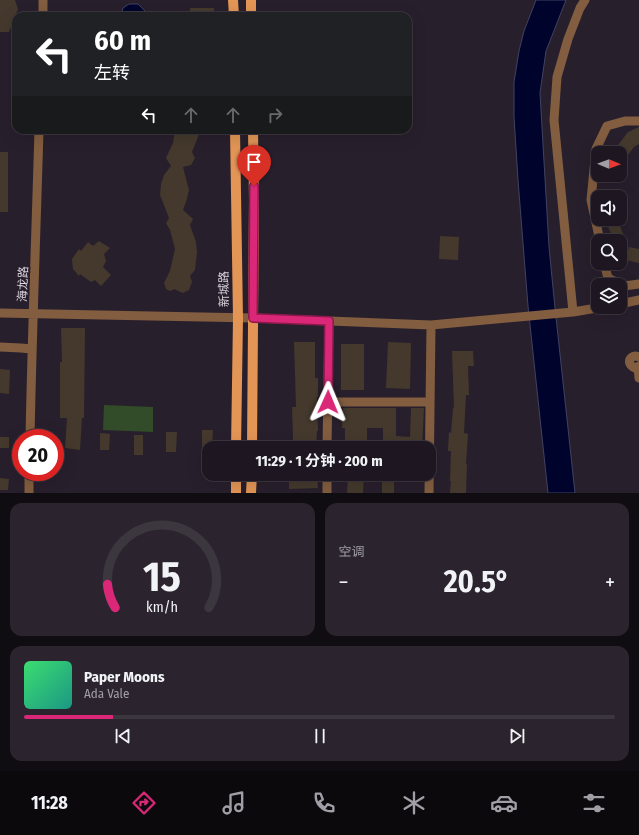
<!DOCTYPE html>
<html lang="zh">
<head>
<meta charset="utf-8">
<style>
	body { margin:0; font-family:"Fira Sans Condensed","Noto Sans SC",sans-serif; background:#2b242e; color:#f1f3f6; height:100vh; display:flex; flex-direction:column; font-size:15px; white-space:nowrap }
	* { box-sizing:border-box; margin:0 }
	p { font-size:13px; color:#a19fa5 }
	.icon { flex:none; width:22px; height:22px; fill:none; stroke:currentColor; stroke-width:2; stroke-linecap:round; stroke-linejoin:round }
	.map { position:relative; height:493px; overflow:hidden }
	.panel { display:flex; flex-direction:column; gap:10px; padding:10px; background:#100d12; flex:1 }
	.panel>* { flex:none }
	.top-card { position:absolute; left:12px; top:12px; width:400px; height:122px; border-radius:12px; box-shadow:0 4px 16px #0002,0 0 0 1px #3c363f; background:#202124; color:#fff; overflow:hidden }
	.needle { width:26px; rotate:91deg }
	.fabs { position:absolute; left:591px; top:146px; display:grid; gap:8px }
	.fabs a { display:grid; place-items:center; width:36px; height:36px; border-radius:8px; background:#1e1721; box-shadow:0 4px 16px #0002,0 0 0 1px #3c363f; font-size:20px }
	.speed { position:absolute; left:12px; top:429px; display:flex; gap:8px; font-size:20px; font-weight:700; text-align:center }
	.speed>* { display:grid; place-content:center; width:52px; height:52px; border-radius:50%; background:#1e1721; box-shadow:0 4px 16px #0002,0 0 0 1px #3c363f; line-height:1 }
	.speed .limit { border:6px solid #d22; background:#fff; color:#111 }
	.pin { position:absolute; display:grid; place-items:center; width:34px; height:34px; color:#fff; margin:-41px -17px; border-radius:50% 50% 50% 0; rotate:-45deg; box-shadow:0 0 4px #0007 }
	.pin .icon { rotate:45deg }
	.me { position:absolute; width:44px; margin:-22px; rotate:1deg; stroke-linejoin:round; filter:drop-shadow(0 0 3px #0008) }
	.turn { display:flex; align-items:center; gap:14px; height:84px; padding:0 16px; font-size:18px }
	.turn .icon { width:52px; height:52px; stroke-width:2.5 }
	.turn b { display:block; font-size:28px; line-height:34px }
	.lanes { display:flex; align-items:center; height:38px; padding:0 16px; background:#0003; justify-content:center; gap:20px; direction:ltr }
	.lanes .off { opacity:.35 }
	.big { font-size:30px; font-weight:700; line-height:1.1 }
	.panel .card { flex:1; display:flex; flex-direction:column; justify-content:center; gap:6px; min-width:0; padding:0 14px; border-radius:12px; background:#2b242e }
	.panel .dial { align-items:center; gap:0 }
	.dial svg { height:104px; overflow:visible; fill:none; stroke:#3c363f; stroke-width:7; stroke-linecap:round; text-anchor:middle }
	.dial text { fill:#f1f3f6; stroke:none }
	.song { display:flex; align-items:center; gap:12px }
	.cover { width:48px; height:48px; border-radius:6px; background:linear-gradient(135deg,hsl(140 70% 55%),hsl(170 70% 35%)) }
	.played { height:4px; border-radius:2px; background:linear-gradient(90deg,#db2777 15%,#3c363f 15%) }
	.keys { display:flex; justify-content:space-around; direction:ltr }
	.heat { display:flex; justify-content:space-between; align-items:center; font-size:22px; direction:ltr }
	.panel .tiles { flex:1; display:grid; gap:10px; grid-template-columns:1fr 1fr }
	.card:last-child { grid-column:span 2 }
	.trip { position:absolute; left:202px; top:441px; width:234px; height:40px; border-radius:12px; background:#1e1721; box-shadow:0 4px 16px #0002,0 0 0 1px #3c363f; font-weight:700; line-height:40px; text-align:center }
	.menu { display:flex; height:64px; justify-content:space-around; align-items:center; background:#0c090d; color:#a19fa5 }
	.menu .icon { width:28px; height:28px }
	.menu .current { color:#db2777 }
	.menu b { font-size:18px; color:#f1f3f6 }
	.map>svg:first-child { display:block }
</style>
</head>
<body>
<div class="map">
<svg width="639" height="493" viewBox="0 0 639 493">
	<rect width="100%" height="100%" fill="#281f2c"/>
	<!-- green -->
	<path fill="#324b28" d="M 104,405 L 153,407 L 153,432 L 103,430 Z"/>
	<!-- water -->
	<path fill="#00042c" stroke="#414261" d="M 536,0 L 566,0 L 546,51 L 540,93 L 549,247 L 555,308 L 575,493 L 548,493 L 528,306 L 518,180 L 514,117 L 514,82 L 519,51 L 524,31 Z
		M 129,4 L 138,4 L 150,16 L 121,16 L 123,8 Z"/>
	<!-- building -->
	<path fill="#44392c" d="M 0,0 L 15,0 L 18,9 L 9,32 L 0,32 Z
		M 190,8 L 214,8 L 214,16 L 190,16 Z
		M 639,127 L 639,144 L 634,147 L 620,165 L 620,153 L 612,153 L 628,132 Z
		M 175,130 L 198,130 L 198,137 L 192,152 L 195,158 L 191,165 L 183,167 L 189,190 L 186,202 L 183,210 L 193,219 L 190,225 L 196,242 L 197,253 L 195,270 L 190,276 L 192,282 L 189,290 L 183,293 L 178,291 L 175,289 L 170,291 L 166,289 L 164,283 L 170,271 L 175,249 L 170,230 L 166,223 L 169,218 L 160,195 L 161,184 L 164,175 L 171,166 L 166,158 L 173,143 Z
		M 0,152 L 8,152 L 8,212 L 0,212 Z
		M 605,219 L 617,219 L 626,241 L 614,241 Z
		M 440,236 L 459,237 L 458,260 L 439,259 Z
		M 99,241 L 110,248 L 104,254 L 106,261 L 103,267 L 111,275 L 101,286 L 95,280 L 91,282 L 80,274 L 79,276 L 73,269 L 72,259 L 79,249 L 81,251 L 88,242 L 93,246 Z
		M 629,247 L 639,249 L 639,263 L 626,260 Z
		M 61,328 L 85,328 L 84,418 L 82,418 L 80,450 L 65,448 L 67,418 L 60,418 L 60,362 L 62,362 Z
		M 294,342 L 315,342 L 315,378 L 318,378 L 318,397 L 317,397 L 318,431 L 317,431 L 316,448 L 292,448 L 293,438 L 292,407 L 296,407 Z
		M 388,342 L 411,343 L 410,389 L 386,388 Z
		M 341,344 L 364,344 L 364,390 L 341,390 Z
		M 452,351 L 473,351 L 474,366 L 468,366 L 469,395 L 466,395 L 464,433 L 468,434 L 466,464 L 467,464 L 466,493 L 450,493 L 451,481 L 450,481 L 451,451 L 448,451 L 449,432 L 451,433 L 453,408 L 454,408 Z
		M 0,369 L 10,370 L 9,394 L 0,393 Z
		M 343,408 L 396,408 L 396,436 L 410,437 L 411,408 L 424,408 L 422,448 L 383,448 L 383,428 L 367,428 L 367,448 L 345,448 L 345,428 L 342,428 Z
		M 202,430 L 213,430 L 212,447 L 202,447 Z
		M 166,432 L 177,432 L 176,452 L 166,452 Z
		M 100,433 L 110,434 L 109,450 L 100,450 Z
		M 134,435 L 143,435 L 143,455 L 134,455 Z
		M 0,437 L 9,437 L 9,448 L 0,448 Z
		M 289,474 L 317,474 L 318,488 L 289,489 Z
		M 348,474 L 364,474 L 363,493 L 347,493 Z
		M 382,474 L 394,474 L 394,493 L 382,493 Z
		M 0,478 L 9,479 L 8,490 L 0,490 Z"/>
	<g fill="none" stroke-linecap="round" stroke-linejoin="round">
		<!-- minor -->
		<path stroke="#825d3f" stroke-width="9" d="M 43,16 L 43,0
			M 600,241 L 591,200 L 596,149 L 607,126 L 625,121 L 639,121
			M 604,263 L 608,278 L 624,286 L 639,284
			M 620,304 L 639,300
			M 573,312 L 554,120 L 557,77 L 568,39 L 580,8 L 585,0
			M 0,313 L 253,318 L 431,325 L 573,312 L 603,307
			M 0,347 L 21,348 L 31,349
			M 639,357 C 630,353 625,364 635,368 L 639,366
			M 638,367 L 639,378
			M 328,402 L 430,402
			M 30,438 C 32,335 36,233 39,130
			M 327,448 L 329,321
			M 29,493 L 29,472
			M 327,493 L 327,474
			M 429,493 L 431,325"/>
		<!-- major -->
		<path stroke="#e29555" stroke-width="10" d="M 233,0 L 234,16
			M 251,0 L 251,16
			M 235,130 L 238,318 L 236,448
			M 252,448 L 254,201 L 253,130
			M 236,493 L 236,474
			M 251,493 L 252,474"/>
	</g>
	<g fill="none" stroke-linecap="round" stroke-linejoin="round">
		<!-- route casing -->
		<g stroke="#8e194d" stroke-width="10">
			<path id="route" d="M 254,186 L 253,318 L 329,321 L 328,402"/>
		</g>
		<!-- route -->
		<use href="#route" stroke="#db2777" stroke-width="7"/>
	</g>
	<g text-anchor="middle" dominant-baseline="central" stroke-width="4" stroke-linejoin="round" paint-order="stroke">
		<!-- street labels -->
		<g font-size="12" fill="#d9d3dc" stroke="#281f2c">
			<text transform="translate(23 284) rotate(-88)">海龙路</text>
			<text transform="translate(224 289) rotate(-91)">新城路</text>
		</g>
	</g>
</svg>
<div class="fabs">
<a><svg class="needle" viewBox="-14 -14 28 28"><path d="M0-13l5 13h-10z" fill="#e53935"/><path d="M0 13l5-13h-10z" fill="#a19fa5"/></svg></a>
<a><svg class="icon" aria-label="sound" viewBox="0 0 24 24"><path d="M4 9h4l5-4v14l-5-4H4zM17 9q2 3 0 6"/></svg></a>
<a><svg class="icon" aria-label="search" viewBox="0 0 24 24"><circle cx="10" cy="10" r="6"/><path d="M15 15l6 6"/></svg></a>
<a><svg class="icon" aria-label="layers" viewBox="0 0 24 24"><path d="M12 4l9 5-9 5-9-5zM3 14l9 5 9-5"/></svg></a>
</div>
<div class="speed"><div class="limit">20</div></div>
<div class="pin" style="left:254px;top:186px;background:#d93025"><svg class="icon" aria-label="arrive" viewBox="0 0 24 24"><path d="M6 21V4h12l-3 4 3 4H6"/></svg></div>
<svg class="me" style="left:328px;top:402px" viewBox="-20 -20 40 40"><path d="M0-17L14 15 0 8-14 15z" fill="#db2777" stroke="#fff" stroke-width="4"/></svg>
<div class="trip">11:29 · 1 分钟 · 200 m</div>
<div class="top-card">
<div class="turn"><svg class="icon" aria-label="left" viewBox="0 0 24 24"><path d="M17 20v-9H6M10 6l-5 5 5 5"/></svg><div><b>60 m</b>左转</div></div>
<div class="lanes"><svg class="icon" aria-label="left" viewBox="0 0 24 24"><path d="M17 20v-9H6M10 6l-5 5 5 5"/></svg><svg class="icon off" aria-label="ahead" viewBox="0 0 24 24"><path d="M12 20V5M6 11l6-6 6 6"/></svg><svg class="icon off" aria-label="ahead" viewBox="0 0 24 24"><path d="M12 20V5M6 11l6-6 6 6"/></svg><svg class="icon off" aria-label="right" viewBox="0 0 24 24"><path d="M7 20v-9h11M14 6l5 5-5 5"/></svg></div>
</div>
</div>
<section class="panel">
<div class="tiles">
<div class="card dial"><svg viewBox="0 0 100 80">
<path d="M14 69A42 42 0 1 1 86 69"/>
<path d="M14 69A42 42 0 0 1 8 51" stroke="#db2777"/>
<text x="50" y="56" font-size="32" font-weight="700">15</text>
<text x="50" y="72" font-size="11">km/h</text>
</svg></div>
<div class="card"><p>空调</p>
<div class="heat"><a>−</a><b class="big">20.5°</b><a>+</a></div>
</div>
<div class="card">
<div class="song"><i class="cover"></i><div><b>Paper Moons</b><p>Ada Vale</p></div></div>
<div class="played"></div>
<div class="keys"><svg class="icon" aria-label="previous" viewBox="0 0 24 24"><path d="M18 5L8 12l10 7zM5 5v14"/></svg><svg class="icon" aria-label="pause" viewBox="0 0 24 24"><path d="M8 5v14M16 5v14"/></svg><svg class="icon" aria-label="next" viewBox="0 0 24 24"><path d="M6 5l10 7-10 7zM19 5v14"/></svg></div>
</div>
</div>
</section>
<nav class="menu">
<b>11:28</b>
<svg class="icon current" aria-label="directions" viewBox="0 0 24 24"><path d="M12 3l9 9-9 9-9-9zM9 14v-3h6M13 9l2 2-2 2"/></svg>
<svg class="icon" aria-label="music" viewBox="0 0 24 24"><path d="M9 18V5l10-2v13"/><circle cx="6" cy="18" r="3"/><circle cx="16" cy="16" r="3"/></svg>
<svg class="icon" aria-label="phone" viewBox="0 0 24 24"><path d="M5 4h4l2 5-3 2q2 4 5 5l2-3 5 2v4C11 20 4 13 5 4z"/></svg>
<svg class="icon" aria-label="climate" viewBox="0 0 24 24"><path d="M12 3v18M4 7l16 10M4 17L20 7"/></svg>
<svg class="icon" aria-label="car" viewBox="0 0 24 24"><path d="M5 17H2v-5l4-1 3-4h7l3 4 3 1v5h-3M9 17h6M6 11h13"/><circle cx="7" cy="17" r="2"/><circle cx="17" cy="17" r="2"/></svg>
<svg class="icon" aria-label="filters" viewBox="0 0 24 24"><path d="M4 7h16M4 17h16"/><circle cx="9" cy="7" r="2"/><circle cx="15" cy="17" r="2"/></svg>
</nav>
</body>
</html>
